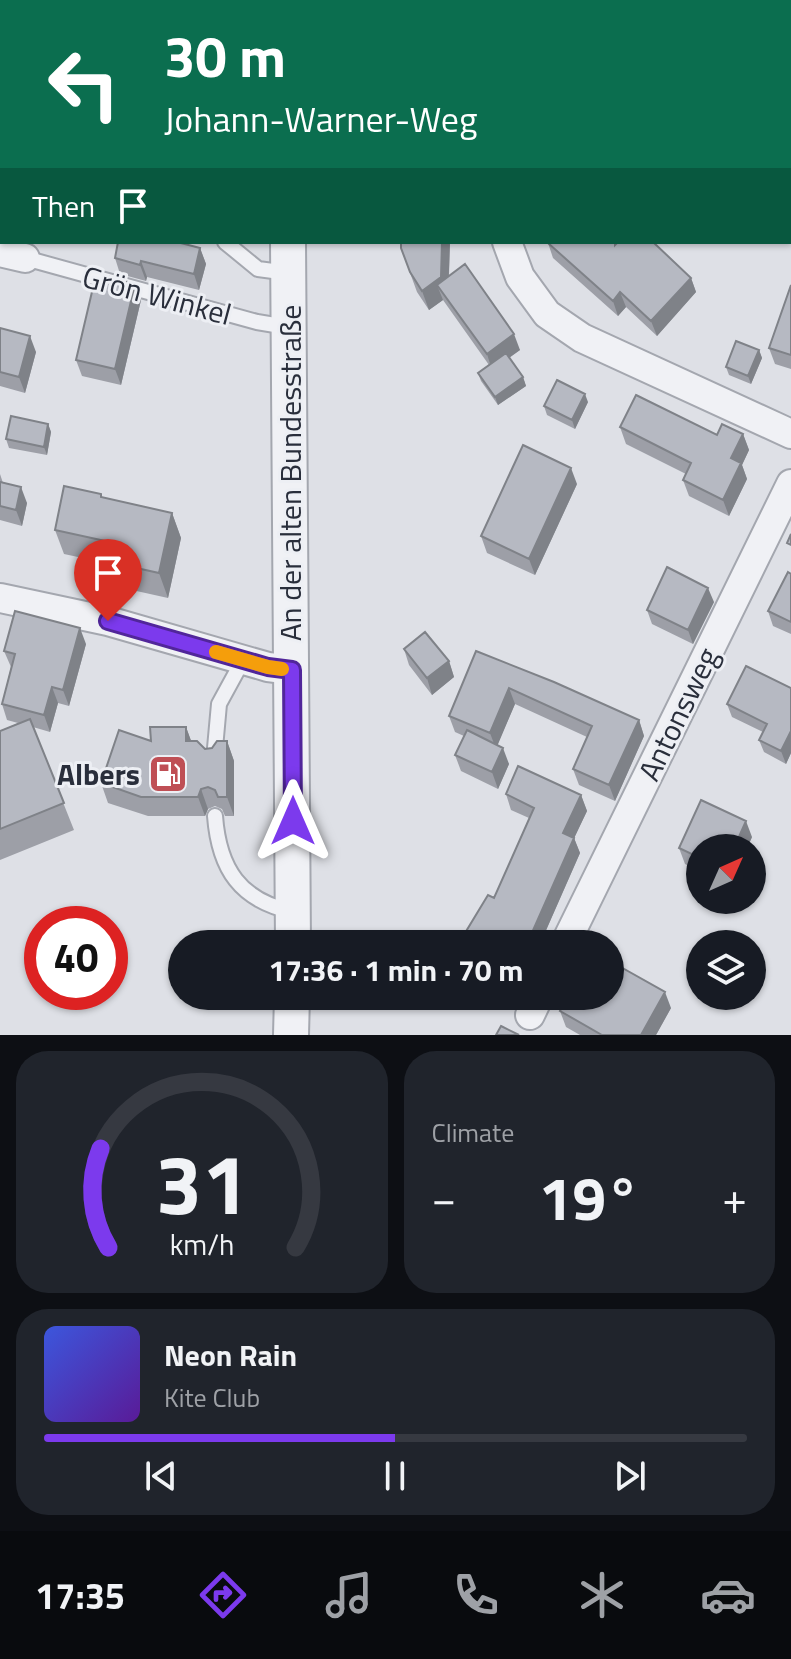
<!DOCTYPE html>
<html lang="en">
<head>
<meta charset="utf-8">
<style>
	body { margin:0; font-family:"Titillium Web",sans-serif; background:#20242c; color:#f1f3f6; height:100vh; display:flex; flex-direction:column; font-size:30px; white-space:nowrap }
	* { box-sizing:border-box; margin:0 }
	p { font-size:26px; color:#9ea1a6 }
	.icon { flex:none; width:44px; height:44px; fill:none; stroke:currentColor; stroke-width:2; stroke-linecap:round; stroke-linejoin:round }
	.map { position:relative; height:1035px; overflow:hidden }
	.panel { display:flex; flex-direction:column; gap:16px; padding:16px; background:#0d0f14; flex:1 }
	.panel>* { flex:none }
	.banner { position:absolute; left:0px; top:0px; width:792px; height:244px; box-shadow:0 2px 6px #0004; background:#0b6e4f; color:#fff; overflow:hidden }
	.needle { width:52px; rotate:45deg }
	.controls { position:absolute; left:686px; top:834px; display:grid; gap:16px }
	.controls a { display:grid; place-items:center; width:80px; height:80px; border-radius:50%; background:#171b24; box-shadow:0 2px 6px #0004; font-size:40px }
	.speed { position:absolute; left:24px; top:906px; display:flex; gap:16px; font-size:40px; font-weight:700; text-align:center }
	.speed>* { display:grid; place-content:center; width:104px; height:104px; border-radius:50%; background:#171b24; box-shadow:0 2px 6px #0004; line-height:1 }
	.speed .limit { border:12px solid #d22; background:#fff; color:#111 }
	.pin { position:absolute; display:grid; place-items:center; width:68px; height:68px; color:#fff; margin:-82px -34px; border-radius:50% 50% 50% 0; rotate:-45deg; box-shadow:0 0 8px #0007 }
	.pin .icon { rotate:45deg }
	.me { position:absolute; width:88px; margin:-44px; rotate:0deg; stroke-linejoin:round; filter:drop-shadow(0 0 6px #0008) }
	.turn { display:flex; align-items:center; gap:28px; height:168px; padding:0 32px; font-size:36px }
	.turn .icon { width:104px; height:104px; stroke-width:2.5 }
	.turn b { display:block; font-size:56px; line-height:68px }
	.then { display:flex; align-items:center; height:76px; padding:0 32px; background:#0003; gap:16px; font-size:30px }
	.big { font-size:60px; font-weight:700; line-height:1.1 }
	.panel .card { flex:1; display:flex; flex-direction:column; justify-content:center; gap:12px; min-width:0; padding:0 28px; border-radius:32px; background:#20242c }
	.panel .dial { align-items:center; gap:0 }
	.dial svg { height:208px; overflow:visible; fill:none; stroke:#363941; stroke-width:7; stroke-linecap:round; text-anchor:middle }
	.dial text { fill:#f1f3f6; stroke:none }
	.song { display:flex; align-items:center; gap:24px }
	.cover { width:96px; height:96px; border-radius:12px; background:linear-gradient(135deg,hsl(230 70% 55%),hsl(270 70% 35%)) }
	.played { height:8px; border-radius:4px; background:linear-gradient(90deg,#7c3aed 50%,#363941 50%) }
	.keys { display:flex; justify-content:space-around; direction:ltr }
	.heat { display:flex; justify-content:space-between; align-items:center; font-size:44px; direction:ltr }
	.panel .tiles { flex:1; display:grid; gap:16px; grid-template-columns:1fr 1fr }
	.card:last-child { grid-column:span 2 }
	.trip { position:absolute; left:168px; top:930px; width:456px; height:80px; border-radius:40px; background:#171b24; box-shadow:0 2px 6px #0004; font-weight:700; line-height:80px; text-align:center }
	.dock { display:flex; height:128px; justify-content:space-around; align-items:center; background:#090b0e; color:#9ea1a6 }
	.dock .icon { width:56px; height:56px }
	.dock .current { color:#7c3aed }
	.dock b { font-size:36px; color:#f1f3f6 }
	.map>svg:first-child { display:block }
</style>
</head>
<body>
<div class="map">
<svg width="791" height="1035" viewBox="0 0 791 1035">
	<rect width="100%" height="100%" fill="#dee0e6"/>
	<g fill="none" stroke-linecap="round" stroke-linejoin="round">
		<!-- service casing -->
		<g stroke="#a4a7af" stroke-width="18">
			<path id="service" d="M 225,242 L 258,269 L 288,273
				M 25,258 L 257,322 L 287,327
				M 214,759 L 219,704 L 243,660
				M 215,816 C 219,869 240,901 294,912"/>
		</g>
		<!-- minor casing -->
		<g stroke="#a4a7af" stroke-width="32">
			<path id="minor" d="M 502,0 L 502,2
				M 507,242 L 520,277 L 547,314 L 582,338 L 791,434
				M 0,252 L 25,258
				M 0,598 L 108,621 L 268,667 L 292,670
				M 565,944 L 791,484
				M 530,1015 L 539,996"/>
		</g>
		<!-- tertiary casing -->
		<g stroke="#a4a7af" stroke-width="38">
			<path id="tertiary" d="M 286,0 L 286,2
				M 288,242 L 293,944
				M 291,1035 L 292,996"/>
		</g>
		<!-- service -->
		<use href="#service" stroke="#f0f1f5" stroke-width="14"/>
		<!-- minor -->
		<use href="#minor" stroke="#f0f1f5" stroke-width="28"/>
		<!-- tertiary -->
		<use href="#tertiary" stroke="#f0f1f5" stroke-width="34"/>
	</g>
	<!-- wall -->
	<path fill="#9d9fa7" d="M 2,24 L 2,213 L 0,212 L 0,30 Z
		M 401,242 L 450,242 L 449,276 L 520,350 L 509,358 L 523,377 L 526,386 L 498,405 L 481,381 L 478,373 L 489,365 L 443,300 L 429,310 L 417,292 L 401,248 Z
		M 548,243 L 691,278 L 696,292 L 657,336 L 626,307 L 618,316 L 553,258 Z
		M 200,248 L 206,264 L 199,290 L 147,277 L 146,281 L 120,274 L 115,258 Z
		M 109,282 L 135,284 L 141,300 L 121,385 L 82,376 L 76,360 Z
		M 791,285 L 791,369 L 775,364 L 769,348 Z
		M 0,328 L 36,352 L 25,393 L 0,386 Z
		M 759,350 L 762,358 L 751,384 L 729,375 L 726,367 Z
		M 588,402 L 575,429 L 547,415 L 544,406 Z
		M 48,424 L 51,432 L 47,455 L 9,448 L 6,439 Z
		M 620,427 L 717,435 L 743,434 L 749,450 L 742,465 L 747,479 L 729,516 L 689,496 L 683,480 L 686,474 L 626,444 Z
		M 0,474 L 3,483 L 27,503 L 22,526 L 0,520 Z
		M 577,484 L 535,575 L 487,553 L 481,536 Z
		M 102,498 L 172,513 L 181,538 L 168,598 L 114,586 L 106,563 L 64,554 L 55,530 Z
		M 791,574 L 791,634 L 773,626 L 768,611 Z
		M 714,602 L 693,644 L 652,624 L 647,610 Z
		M 86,644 L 69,706 L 58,703 L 50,732 L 33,727 L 74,830 L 0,860 L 0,731 L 18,723 L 7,720 L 2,704 L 11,667 L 4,651 Z
		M 404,649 L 449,661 L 454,677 L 432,695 L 409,665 Z
		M 476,651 L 639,720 L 644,736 L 615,801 L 579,785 L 573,769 L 587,737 L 515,704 L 497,745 L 509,764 L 498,789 L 461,771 L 455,755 L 464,736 L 455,732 L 449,716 Z
		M 791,688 L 791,753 L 786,764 L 764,752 L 759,740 L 763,732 L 732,717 L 727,704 Z
		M 186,727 L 191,741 L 205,749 L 212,748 L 227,741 L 234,761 L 234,816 L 225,816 L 222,809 L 215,806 L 208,809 L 205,816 L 148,816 L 108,803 L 101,783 L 151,741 Z
		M 506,794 L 581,795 L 587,811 L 574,838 L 580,853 L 540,944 L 464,944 L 462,938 L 494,898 L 529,818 L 511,810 Z
		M 752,837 L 747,848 L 700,848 L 700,872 L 685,864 L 679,848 Z
		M 671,1008 L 656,1035 L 580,1035 L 566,1027 L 560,1011 Z"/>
	<!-- shaded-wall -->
	<path fill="#7f8288" d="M 132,0 L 151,0 L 150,2 L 132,2 Z
		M 442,242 L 450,242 L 448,296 L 437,285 L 443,300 L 429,310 L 422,291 Z
		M 200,248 L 206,264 L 199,290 L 194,274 Z
		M 141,261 L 147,277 L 146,281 L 140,265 Z
		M 691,278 L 696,292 L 657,336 L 651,321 Z
		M 135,284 L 141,300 L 121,385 L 115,369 Z
		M 620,292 L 626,307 L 618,316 L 613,301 Z
		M 514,334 L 520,350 L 492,370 L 487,354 Z
		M 30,336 L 36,352 L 25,393 L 19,377 Z
		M 759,350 L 762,358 L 751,384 L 748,376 Z
		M 523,377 L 526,386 L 498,405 L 495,397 Z
		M 585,394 L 588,402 L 575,429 L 572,420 Z
		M 48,424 L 51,432 L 47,455 L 44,447 Z
		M 743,434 L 749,450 L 742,465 L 747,479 L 729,516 L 723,500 L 731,458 Z
		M 571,468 L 577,484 L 535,575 L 529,559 Z
		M 21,487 L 27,503 L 22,526 L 16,510 Z
		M 172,513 L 181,538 L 168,598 L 159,573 Z
		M 708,588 L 714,602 L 693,644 L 688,630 Z
		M 80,628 L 86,644 L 69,706 L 63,690 Z
		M 449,661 L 454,677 L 432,695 L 427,678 Z
		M 52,687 L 58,703 L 50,732 L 44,715 Z
		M 509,688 L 515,704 L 496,749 L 490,733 Z
		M 639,720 L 644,736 L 615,801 L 609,785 Z
		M 186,727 L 193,746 L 186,741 Z
		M 791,731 L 791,753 L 786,764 L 781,751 Z
		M 227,741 L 234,761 L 234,816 L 227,797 Z
		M 503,748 L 509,764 L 498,789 L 492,772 Z
		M 201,789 L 208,809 L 205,816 L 198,797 Z
		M 581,795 L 587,811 L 569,849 L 563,833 Z
		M 746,821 L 752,837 L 747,848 L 734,848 Z
		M 574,838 L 580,853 L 540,944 L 527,944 Z
		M 508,932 L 512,944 L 501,944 Z
		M 665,992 L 671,1008 L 656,1035 L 641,1035 Z"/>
	<!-- building -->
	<path fill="#b6b9c2" stroke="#7f8288" stroke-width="2" d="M 9,0 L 132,0 L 132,2 L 9,2 Z
		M 416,0 L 464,0 L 464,2 L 416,2 Z
		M 547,0 L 591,0 L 591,2 L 547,2 Z
		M 2,24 L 2,182 L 0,181 L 0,30 Z
		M 118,242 L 177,242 L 200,248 L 194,274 L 141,261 L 140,265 L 115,258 Z
		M 401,242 L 442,242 L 441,277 L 422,291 L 410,272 L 401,248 Z
		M 549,242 L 615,242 L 615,245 L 618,242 L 653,242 L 691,278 L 651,321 L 620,292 L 613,301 L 548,243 Z
		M 465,264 L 514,334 L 487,354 L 437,285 Z
		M 110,277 L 135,284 L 115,369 L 76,360 L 95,279 L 109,282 Z
		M 791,285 L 791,355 L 769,348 Z
		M 0,328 L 30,336 L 19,377 L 0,372 Z
		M 736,341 L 759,350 L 748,376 L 726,367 Z
		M 506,353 L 523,377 L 495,397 L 478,373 Z
		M 557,380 L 585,394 L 572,420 L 544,406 Z
		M 636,395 L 717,435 L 722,424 L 743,434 L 731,458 L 741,463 L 723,500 L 683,480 L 691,463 L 620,427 Z
		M 11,416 L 48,424 L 44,447 L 6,439 Z
		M 523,445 L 571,468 L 529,559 L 481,536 Z
		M 0,482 L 21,487 L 16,510 L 0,506 Z
		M 64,486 L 101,494 L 101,497 L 172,513 L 159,573 L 105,561 L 110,542 L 55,530 Z
		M 791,534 L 791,545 L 787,543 Z
		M 667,567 L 708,588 L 688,630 L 647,610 Z
		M 788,572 L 791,574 L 791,622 L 768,611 Z
		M 15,611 L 80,628 L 63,690 L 52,687 L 44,715 L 2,704 L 15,654 L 4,651 Z
		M 425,632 L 449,661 L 427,678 L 404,649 Z
		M 476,651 L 554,682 L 639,720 L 609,785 L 573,769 L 592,726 L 509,688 L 490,733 L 449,716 Z
		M 746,666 L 791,688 L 791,731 L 781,751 L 759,740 L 767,724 L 727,704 Z
		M 30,719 L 64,803 L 0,829 L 0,731 Z
		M 150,727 L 186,727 L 186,741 L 197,741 L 205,749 L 212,748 L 217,741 L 227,741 L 227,797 L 218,797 L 215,790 L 208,787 L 201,789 L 198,797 L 141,797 L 101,783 L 119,730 L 151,741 Z
		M 467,730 L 503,748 L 492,772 L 455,755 Z
		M 518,766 L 581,795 L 563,833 L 574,838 L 527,944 L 508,932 L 501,944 L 472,944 L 462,938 L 488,895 L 494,898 L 534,808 L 506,794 Z
		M 701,800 L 746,821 L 734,848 L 700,848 L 700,858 L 679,848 Z
		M 610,961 L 665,992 L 641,1035 L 602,1035 L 560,1011 L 569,996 L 610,996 Z
		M 501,1026 L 519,1035 L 496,1035 Z"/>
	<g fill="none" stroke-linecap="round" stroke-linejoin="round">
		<!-- route casing -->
		<g stroke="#51269a" stroke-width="20">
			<path id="route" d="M 108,621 L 268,667 L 292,670 L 293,821"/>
		</g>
		<!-- route -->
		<use href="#route" stroke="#7c3aed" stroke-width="14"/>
		<!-- slow -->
		<path stroke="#f59e0b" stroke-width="14" d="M 216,652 L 268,667 L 282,669"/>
	</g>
	<!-- icons -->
	<defs>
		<g id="fuel-square" transform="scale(2)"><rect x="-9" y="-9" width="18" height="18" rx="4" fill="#bf4f55" stroke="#edeff4"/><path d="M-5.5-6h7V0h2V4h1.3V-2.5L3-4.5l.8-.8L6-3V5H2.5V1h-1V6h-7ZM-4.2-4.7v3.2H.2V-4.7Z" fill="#fff"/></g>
	</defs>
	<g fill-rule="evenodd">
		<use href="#fuel-square" x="168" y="774"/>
	</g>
	<g text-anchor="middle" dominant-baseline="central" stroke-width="6" stroke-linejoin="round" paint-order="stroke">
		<!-- street labels -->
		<g font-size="30" fill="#292e3b" stroke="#edeff4">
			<text transform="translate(157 295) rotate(15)">Grön Winkel</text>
			<text transform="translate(290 473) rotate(-90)">An der alten Bundesstraße</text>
			<text transform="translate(678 714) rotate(-64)">Antonsweg</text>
		</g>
		<!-- poi labels -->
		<g font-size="30" font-weight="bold" fill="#292e3b" stroke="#edeff4" text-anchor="end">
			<text x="140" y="774">Albers</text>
		</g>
	</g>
</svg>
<div class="controls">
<a><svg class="needle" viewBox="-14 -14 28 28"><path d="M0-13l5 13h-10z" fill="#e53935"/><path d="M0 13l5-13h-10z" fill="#9ea1a6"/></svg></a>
<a><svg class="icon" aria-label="layers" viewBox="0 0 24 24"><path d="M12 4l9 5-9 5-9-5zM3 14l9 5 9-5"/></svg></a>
</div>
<div class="speed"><div class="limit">40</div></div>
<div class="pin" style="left:108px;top:621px;background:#d93025"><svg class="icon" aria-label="arrive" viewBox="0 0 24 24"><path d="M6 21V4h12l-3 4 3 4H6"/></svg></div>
<svg class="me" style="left:293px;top:821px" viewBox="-20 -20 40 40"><path d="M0-17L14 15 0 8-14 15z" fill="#7c3aed" stroke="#fff" stroke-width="4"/></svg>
<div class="trip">17:36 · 1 min · 70 m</div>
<div class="banner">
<div class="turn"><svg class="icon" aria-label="left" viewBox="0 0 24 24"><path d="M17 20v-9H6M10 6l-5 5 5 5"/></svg><div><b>30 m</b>Johann-Warner-Weg</div></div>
<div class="then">Then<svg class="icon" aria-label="arrive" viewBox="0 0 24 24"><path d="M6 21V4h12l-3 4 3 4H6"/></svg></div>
</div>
</div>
<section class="panel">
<div class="tiles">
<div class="card dial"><svg viewBox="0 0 100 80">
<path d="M14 69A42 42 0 1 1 86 69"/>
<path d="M14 69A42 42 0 0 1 11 31" stroke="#7c3aed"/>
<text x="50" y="56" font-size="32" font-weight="700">31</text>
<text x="50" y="72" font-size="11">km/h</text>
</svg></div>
<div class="card"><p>Climate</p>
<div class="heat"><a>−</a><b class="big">19°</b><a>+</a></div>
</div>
<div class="card">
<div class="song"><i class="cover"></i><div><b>Neon Rain</b><p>Kite Club</p></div></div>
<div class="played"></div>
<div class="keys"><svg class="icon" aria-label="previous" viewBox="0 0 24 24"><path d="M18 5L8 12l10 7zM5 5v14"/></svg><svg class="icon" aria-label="pause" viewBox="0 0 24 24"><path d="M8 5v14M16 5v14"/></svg><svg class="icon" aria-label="next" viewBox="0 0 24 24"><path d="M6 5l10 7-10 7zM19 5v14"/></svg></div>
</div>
</div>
</section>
<nav class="dock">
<b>17:35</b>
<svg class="icon current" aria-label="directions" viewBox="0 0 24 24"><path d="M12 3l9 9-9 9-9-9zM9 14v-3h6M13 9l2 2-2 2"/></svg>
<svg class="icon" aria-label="music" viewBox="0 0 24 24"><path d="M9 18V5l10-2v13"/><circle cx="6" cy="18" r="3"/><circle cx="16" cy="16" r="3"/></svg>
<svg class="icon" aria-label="phone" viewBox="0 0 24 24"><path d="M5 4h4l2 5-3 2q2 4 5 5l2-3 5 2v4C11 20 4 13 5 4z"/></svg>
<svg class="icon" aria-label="climate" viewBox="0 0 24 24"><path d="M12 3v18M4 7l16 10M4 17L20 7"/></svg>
<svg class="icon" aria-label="car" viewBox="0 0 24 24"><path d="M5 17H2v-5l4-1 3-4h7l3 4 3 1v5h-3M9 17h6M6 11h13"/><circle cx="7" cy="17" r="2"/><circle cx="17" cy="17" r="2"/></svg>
</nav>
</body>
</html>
